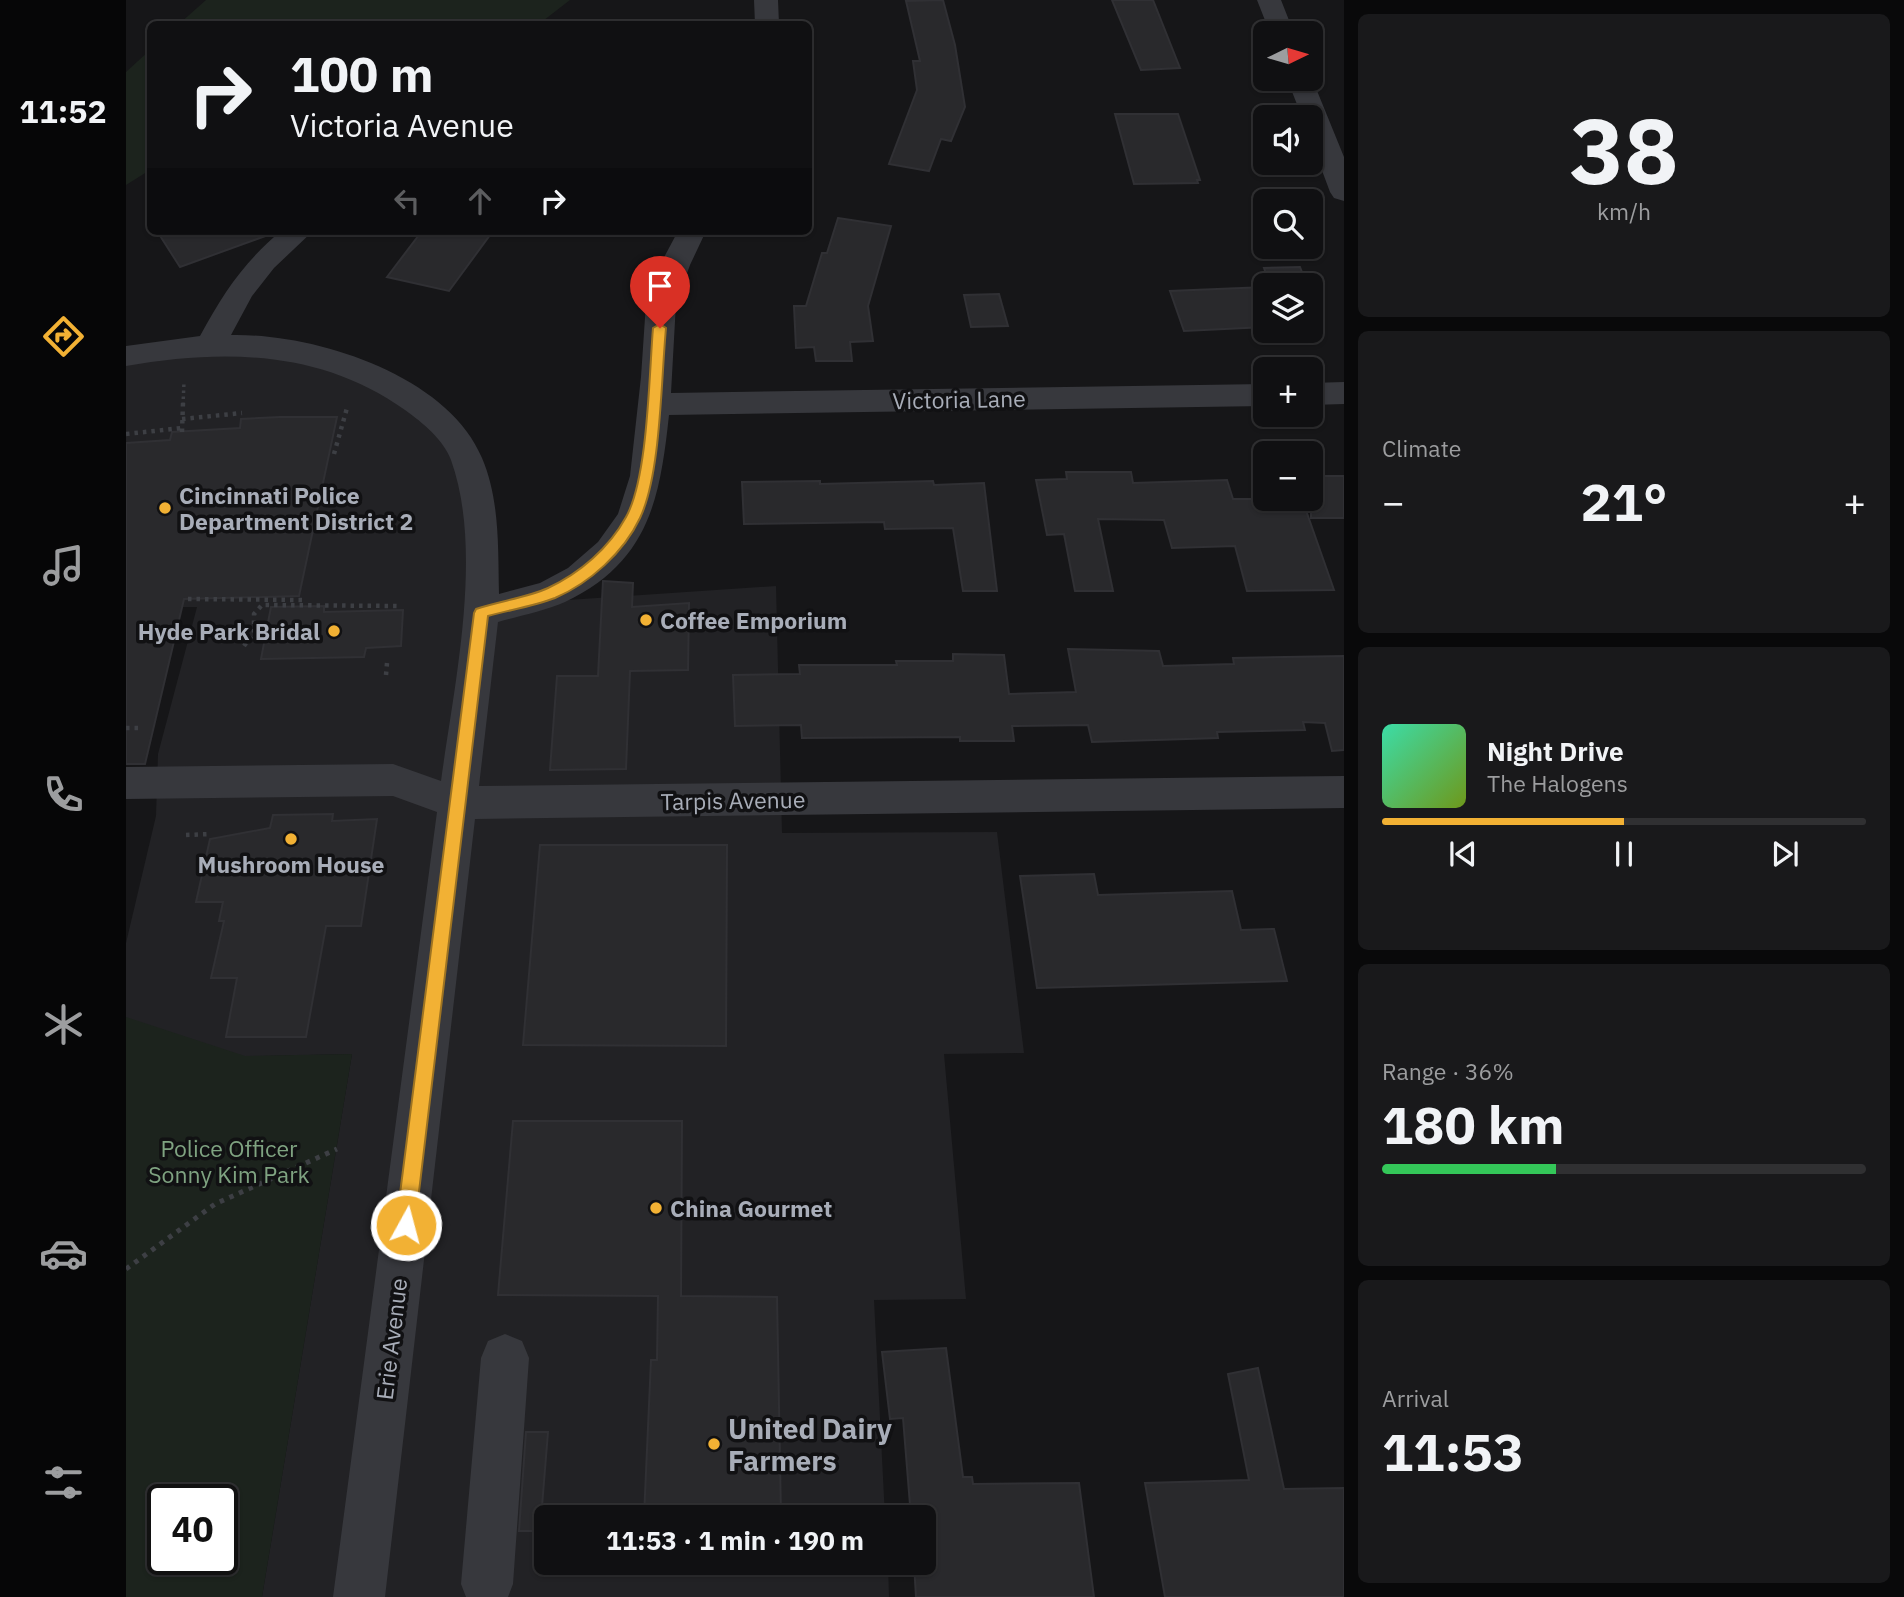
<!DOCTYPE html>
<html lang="en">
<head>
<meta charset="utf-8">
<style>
	body { margin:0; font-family:"IBM Plex Sans",sans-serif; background:#19191b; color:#f1f3f6; height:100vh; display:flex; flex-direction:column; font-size:26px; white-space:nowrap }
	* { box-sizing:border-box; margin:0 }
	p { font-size:23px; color:#9c9d9f }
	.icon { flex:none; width:38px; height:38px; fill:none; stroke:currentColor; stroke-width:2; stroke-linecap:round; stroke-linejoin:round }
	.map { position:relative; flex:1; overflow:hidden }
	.drawer { display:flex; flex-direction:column; gap:14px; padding:14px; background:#09090a; width:560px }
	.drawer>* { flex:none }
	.top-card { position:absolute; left:21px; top:21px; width:665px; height:214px; border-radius:10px; box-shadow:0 2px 5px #0004,0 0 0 2px #303032; background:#101012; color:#f1f3f6; overflow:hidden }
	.needle { width:46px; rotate:85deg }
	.buttons { position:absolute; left:1127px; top:21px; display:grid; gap:14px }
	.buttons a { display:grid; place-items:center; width:70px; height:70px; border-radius:10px; background:#101012; box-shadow:0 2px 5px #0004,0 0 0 2px #303032; font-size:35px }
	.speed { position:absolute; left:21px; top:1484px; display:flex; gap:14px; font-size:35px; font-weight:700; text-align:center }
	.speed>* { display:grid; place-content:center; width:91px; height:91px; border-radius:50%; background:#101012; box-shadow:0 2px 5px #0004,0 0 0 2px #303032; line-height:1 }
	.speed .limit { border:4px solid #111; border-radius:10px; background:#fff; color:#111 }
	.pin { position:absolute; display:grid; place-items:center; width:60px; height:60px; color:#fff; margin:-72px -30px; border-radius:50% 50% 50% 0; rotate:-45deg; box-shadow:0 0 7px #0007 }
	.pin .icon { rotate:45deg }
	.me { position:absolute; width:77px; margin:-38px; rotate:7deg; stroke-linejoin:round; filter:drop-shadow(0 0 5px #0008) }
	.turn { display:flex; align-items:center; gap:24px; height:147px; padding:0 28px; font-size:32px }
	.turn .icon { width:91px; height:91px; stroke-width:2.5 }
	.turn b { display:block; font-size:49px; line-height:60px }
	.lanes { display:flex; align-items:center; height:66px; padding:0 28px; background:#0003; justify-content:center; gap:35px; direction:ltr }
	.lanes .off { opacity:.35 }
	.big { font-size:52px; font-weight:800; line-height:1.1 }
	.drawer .card { flex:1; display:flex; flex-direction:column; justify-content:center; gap:10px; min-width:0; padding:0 24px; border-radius:10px; background:#19191b }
	.drawer .dial { align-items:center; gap:0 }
	.dial b { font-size:91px; line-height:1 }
	.song { display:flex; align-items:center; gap:21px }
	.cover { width:84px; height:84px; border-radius:10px; background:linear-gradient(135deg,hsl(160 70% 55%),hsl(80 70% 35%)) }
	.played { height:7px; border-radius:4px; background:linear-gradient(90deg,#f2b134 50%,#303032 50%) }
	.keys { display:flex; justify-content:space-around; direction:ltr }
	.heat { display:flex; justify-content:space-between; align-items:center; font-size:38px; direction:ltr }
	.charge { height:10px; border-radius:5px; background:linear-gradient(90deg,#34c759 36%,#303032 0) }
	.trip { position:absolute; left:408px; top:1505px; width:402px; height:70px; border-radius:10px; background:#101012; box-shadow:0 2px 5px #0004,0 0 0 2px #303032; font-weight:800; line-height:70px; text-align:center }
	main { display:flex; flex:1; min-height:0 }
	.tab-bar { display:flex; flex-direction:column; width:126px; justify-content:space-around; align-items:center; background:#060607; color:#9c9d9f }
	.tab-bar .icon { width:49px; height:49px }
	.tab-bar .selected { color:#f2b134 }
	.tab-bar b { font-size:32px; color:#f1f3f6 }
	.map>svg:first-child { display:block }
</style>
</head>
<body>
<main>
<nav class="tab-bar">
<b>11:52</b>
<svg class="icon selected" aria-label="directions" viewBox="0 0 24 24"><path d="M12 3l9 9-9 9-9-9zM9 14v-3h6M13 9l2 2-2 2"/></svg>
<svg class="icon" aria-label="music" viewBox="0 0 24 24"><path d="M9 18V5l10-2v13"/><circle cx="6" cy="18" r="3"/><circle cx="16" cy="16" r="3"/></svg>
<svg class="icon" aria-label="phone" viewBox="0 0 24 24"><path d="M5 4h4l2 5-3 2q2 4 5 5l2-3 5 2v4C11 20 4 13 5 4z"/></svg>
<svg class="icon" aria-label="climate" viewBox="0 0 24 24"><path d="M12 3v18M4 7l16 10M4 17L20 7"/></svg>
<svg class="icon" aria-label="car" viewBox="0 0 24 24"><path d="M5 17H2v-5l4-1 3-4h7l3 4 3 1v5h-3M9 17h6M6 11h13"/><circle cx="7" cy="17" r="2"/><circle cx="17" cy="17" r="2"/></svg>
<svg class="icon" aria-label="filters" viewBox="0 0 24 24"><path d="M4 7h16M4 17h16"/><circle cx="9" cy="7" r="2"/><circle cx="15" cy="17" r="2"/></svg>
</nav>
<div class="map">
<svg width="1218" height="1597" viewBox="0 0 1218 1597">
	<rect width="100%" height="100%" fill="#161618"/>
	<!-- built -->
	<path fill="#222225" d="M 190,355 L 324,430 L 355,612 L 412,602 L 650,586 L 656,833 L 871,832 L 898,1053 L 818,1054 L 840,1299 L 748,1300 L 759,1517 L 420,1517 L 420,1563 L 762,1563 L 763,1597 L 136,1597 L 226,1054 L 0,1059 L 0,943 L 30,816 L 32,754 L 71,607 L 0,607 L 0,356 Z"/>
	<!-- green -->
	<path fill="#1c231d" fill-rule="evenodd" d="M 80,0 L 444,0 L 413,24 L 53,24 Z
		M 24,50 L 24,170 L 0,185 L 0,72 Z
		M 0,1017 L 119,1056 L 226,1054 L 136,1597 L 0,1597 ZM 37,1500 L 96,1500 L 96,1559 L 37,1559 Z"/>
	<!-- building -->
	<path fill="#29292c" stroke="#303034" stroke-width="2" d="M 817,0 L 829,45 L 839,107 L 825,141 L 815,139 L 803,171 L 763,164 L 791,90 L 787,61 L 794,61 L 780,1 Z
		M 986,0 L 1027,0 L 1054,68 L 1015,70 Z
		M 989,114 L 1052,114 L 1074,180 L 1071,180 L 1072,183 L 1008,184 Z
		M 712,218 L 765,226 L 742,306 L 747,341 L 724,342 L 726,361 L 690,361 L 688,347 L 670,348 L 668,306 L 680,306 L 696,253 L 701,253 Z
		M 31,231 L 141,231 L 142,235 L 54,267 Z
		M 296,231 L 367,231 L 323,291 L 261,277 Z
		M 1174,267 L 1181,285 L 1144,285 L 1138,268 Z
		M 1139,287 L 1139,327 L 1058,331 L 1044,291 Z
		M 873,294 L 882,326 L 845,327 L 838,295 Z
		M 154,417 L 211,417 L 173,596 L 58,599 L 19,764 L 0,764 L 0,443 L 44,440 L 46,432 L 114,428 L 115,419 Z
		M 940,472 L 1005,472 L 1007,483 L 1101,480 L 1107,499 L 1176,499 L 1208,590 L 1121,591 L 1109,546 L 1046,548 L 1038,520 L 972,519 L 987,591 L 949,591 L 938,534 L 921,535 L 910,480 L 941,479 Z
		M 1185,476 L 1218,476 L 1218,518 L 1185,518 Z
		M 694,481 L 694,484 L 807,481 L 808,485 L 858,483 L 871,591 L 837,591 L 827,528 L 759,529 L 758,522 L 618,524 L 616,482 Z
		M 477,581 L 507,583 L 506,607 L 563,603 L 562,670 L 504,671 L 500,769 L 424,770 L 431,676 L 472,676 Z
		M 198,606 L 198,612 L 277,610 L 275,646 L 240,648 L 238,657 L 135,659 L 145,607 Z
		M 942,649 L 1033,651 L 1037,666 L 1108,664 L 1107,658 L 1218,656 L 1218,750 L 1206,751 L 1199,723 L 1177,722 L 1179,730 L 1091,732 L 1092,738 L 966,742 L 962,725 L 886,726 L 888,741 L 834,741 L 834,737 L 676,738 L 675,725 L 609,726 L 607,675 L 674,674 L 673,665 L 771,665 L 770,661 L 827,661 L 827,654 L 878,655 L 883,694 L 950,692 Z
		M 207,814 L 206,821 L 251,819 L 235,926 L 200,926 L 180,1037 L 100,1037 L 111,978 L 85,978 L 98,921 L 93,921 L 97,902 L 70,902 L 84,839 L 144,828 L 147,815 Z
		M 414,845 L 601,845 L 600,1046 L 397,1045 Z
		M 968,874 L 972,895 L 1106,891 L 1115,930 L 1148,929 L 1161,981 L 911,988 L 894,876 Z
		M 387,1121 L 556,1121 L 555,1296 L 651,1297 L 655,1517 L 518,1517 L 525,1360 L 531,1360 L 532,1296 L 372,1295 Z
		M 820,1348 L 837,1477 L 846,1477 L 847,1484 L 953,1483 L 968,1597 L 790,1597 L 788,1563 L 798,1563 L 798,1517 L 785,1517 L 777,1418 L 764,1419 L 756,1352 Z
		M 1132,1368 L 1158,1489 L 1218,1488 L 1218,1597 L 1039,1597 L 1019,1483 L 1123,1480 L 1102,1374 Z
		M 400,1432 L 422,1432 L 414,1531 L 393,1531 Z"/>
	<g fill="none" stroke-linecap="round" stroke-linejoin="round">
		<!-- path-far2 -->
		<path stroke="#3d3f44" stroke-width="3.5" stroke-dasharray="2.5 3.5" stroke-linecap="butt" d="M 57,405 L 58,382"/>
		<!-- path-far1 -->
		<path stroke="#3d3f44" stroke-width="4.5" stroke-dasharray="3.5 5" stroke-linecap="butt" d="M 56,419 L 116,413
			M 56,432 L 57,403
			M 0,434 L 56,428
			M 208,454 L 221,408
			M 62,599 L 177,600
			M 118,646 L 128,633 L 128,614 L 136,605 L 274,606
			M 260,675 L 261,663
			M 0,728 L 13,728
			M 60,835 L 84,834"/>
		<!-- path -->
		<path stroke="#3d3f44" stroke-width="5" stroke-dasharray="4.5 6" stroke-linecap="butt" d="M 0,1269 L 89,1204 L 211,1149"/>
		<!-- minor -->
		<path fill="#37383d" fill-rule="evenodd" d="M 628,0 L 652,0 L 653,24 L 629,24 Z
			M 1131,0 L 1155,0 L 1168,33 L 1144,33 Z
			M 1185,76 L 1218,157 L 1218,201 L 1208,198 L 1204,192 L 1185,141 L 1185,117 L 1176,117 L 1161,79 L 1185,79 Z
			M 155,231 L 187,231 L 148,268 L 126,296 L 105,335 C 188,333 322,375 356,458 C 374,500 372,549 373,594 L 414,583 L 442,568 L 472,542 L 492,514 L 504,476 L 515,377 L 520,303 L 534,265 L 552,231 L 580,231 L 564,265 L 550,303 L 545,393 L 1139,384 L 1139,406 L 543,415 C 534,499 523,562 439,602 C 418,611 393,616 372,622 L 353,786 L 1218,776 L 1218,808 L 349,819 L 259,1597 L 207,1597 L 311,812 L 267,796 L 0,799 L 0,767 L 267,764 L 315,781 C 328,685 358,552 325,460 C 317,439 297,423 279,410 C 195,350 98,349 0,366 L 0,346 L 74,336 C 98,292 117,263 155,231 Z
			M 1218,382 L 1218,404 L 1185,405 L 1185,383 Z
			M 379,1334 L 396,1341 L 403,1358 L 387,1584 L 382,1597 L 340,1597 L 335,1584 L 355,1358 L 362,1341 Z"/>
	</g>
	<!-- route -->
	<path fill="#f2b134" stroke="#9d7322" stroke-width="2" d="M 534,324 L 540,328 C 535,380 535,474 514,518 C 498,552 464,583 429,598 C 408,606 384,610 362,616 L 289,1225 L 286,1232 L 280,1235 L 273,1232 L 270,1225 L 348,613 L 350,609 C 373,601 400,598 422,588 C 454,573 483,548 500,517 C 522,478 523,375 527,328 Z"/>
	<!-- markers -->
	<g fill="#f2b134" stroke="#111113" stroke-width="2.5">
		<circle cx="39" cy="508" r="7"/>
		<circle cx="520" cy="620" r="7"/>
		<circle cx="208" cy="631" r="7"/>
		<circle cx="165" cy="839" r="7"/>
		<circle cx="530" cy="1208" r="7"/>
		<circle cx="588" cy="1444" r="7"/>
	</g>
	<g text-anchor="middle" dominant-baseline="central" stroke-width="7" stroke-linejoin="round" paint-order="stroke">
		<!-- street labels -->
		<g font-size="23" fill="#a8adb8" stroke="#111113">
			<text transform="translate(833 399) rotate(-1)">Victoria Lane</text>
			<text transform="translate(607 800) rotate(-1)">Tarpis Avenue</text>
			<text transform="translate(265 1339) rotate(-83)">Erie Avenue</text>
		</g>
		<!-- poi labels -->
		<g font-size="23" font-weight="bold" fill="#a8adb8" stroke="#111113" text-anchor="start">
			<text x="53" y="495">Cincinnati Police<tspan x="53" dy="26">Department District 2</tspan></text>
			<text x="534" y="620">Coffee Emporium</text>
			<text x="194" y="631" text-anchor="end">Hyde Park Bridal</text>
			<text x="165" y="864" text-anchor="middle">Mushroom House</text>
			<text x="544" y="1208">China Gourmet</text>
		</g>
		<!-- park labels -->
		<g font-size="23" fill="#7fa381" stroke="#111113">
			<text x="103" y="1148">Police Officer<tspan x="103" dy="26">Sonny Kim Park</tspan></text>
		</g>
		<!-- near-poi labels -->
		<g font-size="28" font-weight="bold" fill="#a8adb8" stroke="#111113" text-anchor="start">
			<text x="602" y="1428">United Dairy<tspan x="602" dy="32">Farmers</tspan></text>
		</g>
	</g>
</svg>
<div class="buttons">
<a><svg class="needle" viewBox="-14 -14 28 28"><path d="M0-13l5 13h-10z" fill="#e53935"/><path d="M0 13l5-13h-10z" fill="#9c9d9f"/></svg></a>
<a><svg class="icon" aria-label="sound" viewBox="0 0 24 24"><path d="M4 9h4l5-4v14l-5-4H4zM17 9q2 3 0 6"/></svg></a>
<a><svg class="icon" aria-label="search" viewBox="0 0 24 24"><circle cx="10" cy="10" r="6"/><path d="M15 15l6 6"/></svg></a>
<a><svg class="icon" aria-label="layers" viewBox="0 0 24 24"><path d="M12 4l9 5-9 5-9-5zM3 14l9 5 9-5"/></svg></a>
<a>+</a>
<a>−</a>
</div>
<div class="speed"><div class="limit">40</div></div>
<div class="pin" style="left:534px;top:328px;background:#d93025"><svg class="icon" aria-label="arrive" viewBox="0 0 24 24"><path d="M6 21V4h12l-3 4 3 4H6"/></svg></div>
<svg class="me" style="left:280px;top:1225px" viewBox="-20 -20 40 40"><circle r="17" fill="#f2b134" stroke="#fff" stroke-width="3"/><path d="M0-11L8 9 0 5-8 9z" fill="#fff"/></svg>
<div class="trip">11:53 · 1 min · 190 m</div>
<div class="top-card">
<div class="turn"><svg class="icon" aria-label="right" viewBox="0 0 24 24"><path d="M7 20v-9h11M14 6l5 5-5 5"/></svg><div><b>100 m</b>Victoria Avenue</div></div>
<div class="lanes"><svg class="icon off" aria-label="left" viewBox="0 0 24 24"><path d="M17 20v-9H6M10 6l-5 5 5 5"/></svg><svg class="icon off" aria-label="ahead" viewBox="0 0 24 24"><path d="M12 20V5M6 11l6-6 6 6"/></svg><svg class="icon" aria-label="right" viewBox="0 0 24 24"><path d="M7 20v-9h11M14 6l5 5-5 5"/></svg></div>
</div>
</div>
<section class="drawer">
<div class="card dial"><b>38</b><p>km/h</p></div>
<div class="card"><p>Climate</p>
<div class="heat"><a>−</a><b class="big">21°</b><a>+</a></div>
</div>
<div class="card">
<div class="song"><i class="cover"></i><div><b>Night Drive</b><p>The Halogens</p></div></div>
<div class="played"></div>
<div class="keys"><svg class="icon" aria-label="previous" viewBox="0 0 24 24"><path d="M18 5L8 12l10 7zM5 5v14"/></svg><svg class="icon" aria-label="pause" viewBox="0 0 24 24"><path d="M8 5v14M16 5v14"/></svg><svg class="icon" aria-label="next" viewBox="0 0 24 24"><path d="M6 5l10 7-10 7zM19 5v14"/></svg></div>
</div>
<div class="card"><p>Range · 36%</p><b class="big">180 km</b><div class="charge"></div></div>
<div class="card"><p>Arrival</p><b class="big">11:53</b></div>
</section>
</main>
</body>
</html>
